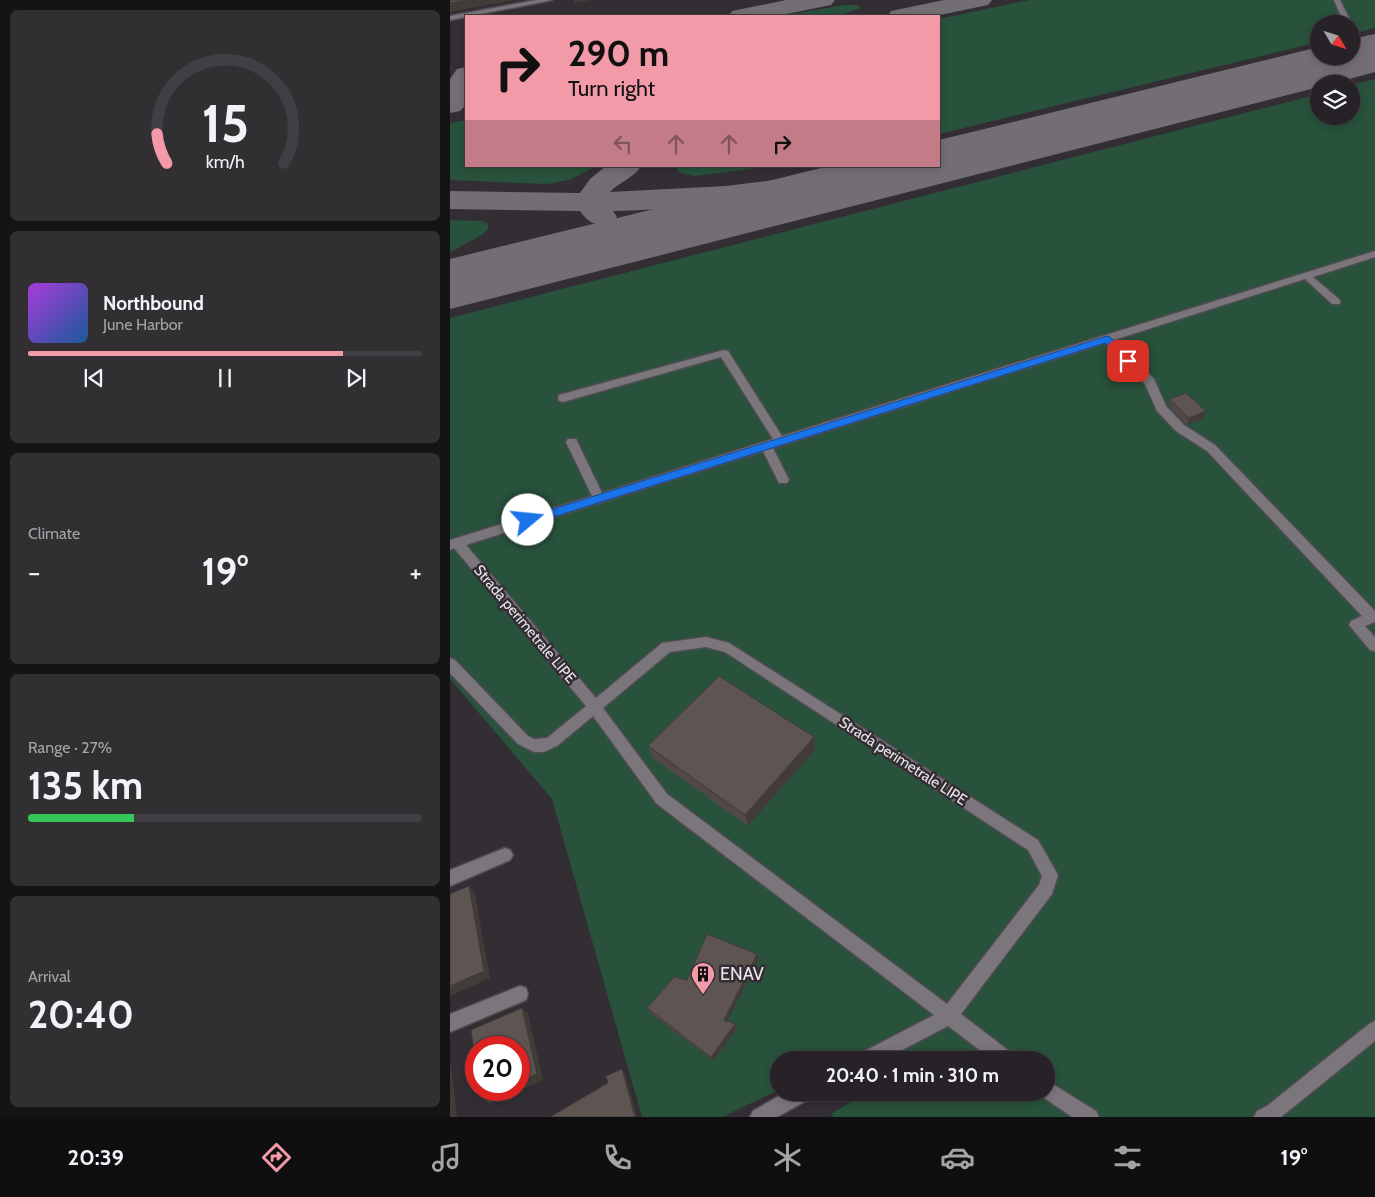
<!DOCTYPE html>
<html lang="en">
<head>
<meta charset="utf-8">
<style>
	body { margin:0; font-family:Cabin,sans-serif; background:#322f33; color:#f1f3f6; height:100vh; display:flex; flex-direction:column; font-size:19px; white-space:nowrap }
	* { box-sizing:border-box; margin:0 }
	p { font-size:16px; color:#a4a4a7 }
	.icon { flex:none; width:28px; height:28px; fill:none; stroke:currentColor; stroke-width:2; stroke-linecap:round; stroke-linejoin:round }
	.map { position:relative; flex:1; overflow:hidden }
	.details { display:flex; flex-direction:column; gap:10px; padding:10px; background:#151315; width:450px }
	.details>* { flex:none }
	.banner { position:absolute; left:15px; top:15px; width:475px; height:152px; border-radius:0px; box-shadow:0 2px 8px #0003,0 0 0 1px #423f44; background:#f39aa9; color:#111; overflow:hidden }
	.needle { width:32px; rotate:128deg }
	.controls { position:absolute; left:860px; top:15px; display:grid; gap:10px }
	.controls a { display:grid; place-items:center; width:50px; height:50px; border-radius:50%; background:#262227; box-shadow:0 2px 8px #0003,0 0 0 1px #423f44; font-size:25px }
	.speed { position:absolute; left:15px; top:1036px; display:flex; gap:10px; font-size:25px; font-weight:700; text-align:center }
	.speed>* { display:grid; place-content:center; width:65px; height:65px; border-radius:50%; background:#262227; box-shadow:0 2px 8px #0003,0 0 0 1px #423f44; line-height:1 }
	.speed .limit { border:8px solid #d22; background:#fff; color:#111 }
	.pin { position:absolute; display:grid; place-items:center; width:42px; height:42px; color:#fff; margin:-21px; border-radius:10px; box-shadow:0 2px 8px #0006 }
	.me { position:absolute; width:55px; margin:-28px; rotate:73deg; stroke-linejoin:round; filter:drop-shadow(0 0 4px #0008) }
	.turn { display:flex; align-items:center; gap:18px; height:105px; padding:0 20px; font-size:22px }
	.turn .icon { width:65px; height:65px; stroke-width:2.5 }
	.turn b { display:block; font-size:35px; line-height:42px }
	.lanes { display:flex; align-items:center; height:48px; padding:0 20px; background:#0003; justify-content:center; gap:25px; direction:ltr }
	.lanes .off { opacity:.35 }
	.big { font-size:38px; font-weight:800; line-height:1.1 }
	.details .tile { flex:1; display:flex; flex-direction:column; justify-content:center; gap:8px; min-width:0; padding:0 18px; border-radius:8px; background:#322f33 }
	.details .dial { align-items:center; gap:0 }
	.dial svg { height:130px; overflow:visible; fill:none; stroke:#423f44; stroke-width:7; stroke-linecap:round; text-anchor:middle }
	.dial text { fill:#f1f3f6; stroke:none }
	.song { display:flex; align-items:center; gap:15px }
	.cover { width:60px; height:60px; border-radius:8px; background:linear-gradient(135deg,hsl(280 70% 55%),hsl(210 70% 35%)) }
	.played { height:5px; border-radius:2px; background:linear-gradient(90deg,#f39aa9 80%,#423f44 80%) }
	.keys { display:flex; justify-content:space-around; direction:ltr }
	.heat { display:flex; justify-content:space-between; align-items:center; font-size:28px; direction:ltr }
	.charge { height:8px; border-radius:4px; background:linear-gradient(90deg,#34c759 27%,#423f44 0) }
	.trip { position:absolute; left:320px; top:1051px; width:285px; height:50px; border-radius:25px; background:#262227; box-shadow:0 2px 8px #0003,0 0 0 1px #423f44; font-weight:800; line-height:50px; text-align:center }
	.tabs { display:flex; height:80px; justify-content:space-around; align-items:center; background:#0f0e10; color:#a4a4a7 }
	.tabs .icon { width:35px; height:35px }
	.tabs .current { color:#f39aa9 }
	.tabs b { font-size:22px; color:#f1f3f6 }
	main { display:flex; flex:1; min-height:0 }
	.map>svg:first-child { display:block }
</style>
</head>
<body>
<main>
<section class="details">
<div class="tile dial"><svg viewBox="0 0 100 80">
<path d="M14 69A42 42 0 1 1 86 69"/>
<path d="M14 69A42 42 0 0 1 8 51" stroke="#f39aa9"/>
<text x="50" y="56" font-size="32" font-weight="700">15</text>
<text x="50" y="72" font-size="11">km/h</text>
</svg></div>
<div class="tile">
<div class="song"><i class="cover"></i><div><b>Northbound</b><p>June Harbor</p></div></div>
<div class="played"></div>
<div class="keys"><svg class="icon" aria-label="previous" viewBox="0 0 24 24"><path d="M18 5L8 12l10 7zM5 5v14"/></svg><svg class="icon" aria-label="pause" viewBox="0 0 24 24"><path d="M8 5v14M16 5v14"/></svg><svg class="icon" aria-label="next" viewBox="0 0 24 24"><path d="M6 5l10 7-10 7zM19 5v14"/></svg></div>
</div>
<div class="tile"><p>Climate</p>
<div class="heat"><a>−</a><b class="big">19°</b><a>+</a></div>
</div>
<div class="tile"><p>Range · 27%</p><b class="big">135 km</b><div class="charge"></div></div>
<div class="tile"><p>Arrival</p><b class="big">20:40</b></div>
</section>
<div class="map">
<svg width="925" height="1117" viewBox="0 0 925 1117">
	<rect width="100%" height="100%" fill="#332e34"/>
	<!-- green -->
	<path fill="#28523c" d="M 579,0 L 925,0 L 925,28 L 901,34 L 901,24 L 869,24 L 869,42 L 489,134 L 489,19 Z
		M 394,5 L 407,5 L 411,8 L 388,16 L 331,16 Z
		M 925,79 L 925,1117 L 383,1117 L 381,1114 L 411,1096 L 411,1093 L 596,1092 L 596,1060 L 329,1060 L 329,1090 L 272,1117 L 192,1117 L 102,799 L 0,679 L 0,318 L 869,94 L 869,116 L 901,116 L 901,85 Z
		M 16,120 L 16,166 L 147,166 L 119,180 L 97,184 L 0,180 L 0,123 Z
		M 225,166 L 327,166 L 244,176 L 230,173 Z
		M 0,220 L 33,221 L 38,224 L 38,229 L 32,235 L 0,252 Z"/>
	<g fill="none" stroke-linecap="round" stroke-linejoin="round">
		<!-- taxiway -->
		<path fill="#726e74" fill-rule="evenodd" d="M 336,0 L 385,0 L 381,5 L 327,16 L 279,16 L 282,11 Z
			M 494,0 L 542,0 L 538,5 L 485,16 L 438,16 L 441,11 Z
			M 16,67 L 16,105 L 10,111 L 0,113 L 0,79 L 7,69 Z
			M 156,166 L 191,166 C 184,178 169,182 160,192 L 276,186 L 435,166 L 452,168 L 457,174 L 452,180 L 442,183 C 350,197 257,209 163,211 L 167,217 L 163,224 C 148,227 139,224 130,211 L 0,209 L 0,191 L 130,193 L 140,179 Z"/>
		<!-- runway -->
		<path fill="#726e74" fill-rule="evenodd" d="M 925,34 L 925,72 L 881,84 L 869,84 L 869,87 L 0,309 L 0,259 L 379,166 L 489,166 L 489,140 L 869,47 L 869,56 L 901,56 L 901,39 Z"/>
		<!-- minor casing -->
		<g stroke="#514c51" stroke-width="3">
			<path id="minor" d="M 87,0 L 102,0 L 0,20 L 0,16 Z
				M 884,0 L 890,0 L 902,24 L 894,24 Z
				M 925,251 L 925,257 L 863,277 L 890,300 L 890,304 L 882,304 L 855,279 L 664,340 L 704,379 L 716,406 L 734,425 L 765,445 L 925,611 L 925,622 L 915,626 L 925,637 L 925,651 L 920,650 L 899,625 L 901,621 L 912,616 L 757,451 L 726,431 L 707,411 L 695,384 L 655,343 L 323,448 L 339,480 L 337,483 L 329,483 L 313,451 L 16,545 L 146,698 L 212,643 L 256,637 L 279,643 L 588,840 L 608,875 L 602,894 L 511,1014 L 563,1054 L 566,1060 L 543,1060 L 498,1026 L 433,1060 L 406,1060 L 409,1054 L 484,1015 L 207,804 L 143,716 L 107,746 L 94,752 L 84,752 L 68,744 L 0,673 L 0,658 L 5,660 L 78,736 L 84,739 L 97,738 L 136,706 L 4,548 L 0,550 L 0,540 L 142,496 L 116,442 L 118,439 L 126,439 L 152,493 L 323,439 L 271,357 L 113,402 L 109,401 L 108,398 L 109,395 L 274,350 L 278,351 L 332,436 ZM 256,647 L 275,652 L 578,850 L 592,876 L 589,885 L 497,1004 L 217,794 L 153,708 L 220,652 Z
				M 55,848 L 60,850 L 63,855 L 60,860 L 0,886 L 0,870 Z
				M 70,986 L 76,988 L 78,994 L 76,1000 L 0,1032 L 0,1014 Z
				M 925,1021 L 925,1041 L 831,1117 L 804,1117 L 807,1111 L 817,1106 L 919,1024 Z
				M 596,1080 L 646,1111 L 649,1117 L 622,1117 L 590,1095 L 589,1092 L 596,1092 Z
				M 336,1092 L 364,1092 L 361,1098 L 327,1117 L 300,1117 L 303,1111 Z"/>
		</g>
		<!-- minor -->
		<use href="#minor" fill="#7b767c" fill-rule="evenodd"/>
	</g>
	<!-- wall -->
	<path fill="#514947" d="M 720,399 L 754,418 L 737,425 L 719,406 Z
		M 364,737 L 365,750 L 298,826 L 203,758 L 198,746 Z
		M 307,954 L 309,959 L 277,1021 L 285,1024 L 287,1028 L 264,1061 L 200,1013 L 197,1008 L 237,980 Z"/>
	<!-- shaded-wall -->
	<path fill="#423c39" d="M 19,0 L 64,0 L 0,12 L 0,3 Z
		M 124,0 L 141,0 L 124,3 Z
		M 756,411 L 754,418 L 737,425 L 739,418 Z
		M 364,737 L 365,750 L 298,826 L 295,815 Z
		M 19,886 L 25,894 L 40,978 L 0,996 L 0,986 Z
		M 307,954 L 309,959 L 276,1024 L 274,1020 Z
		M 72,1008 L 78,1014 L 93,1080 L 39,1104 L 32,1099 L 51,1090 L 69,1090 Z
		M 285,1024 L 287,1028 L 264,1061 L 261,1057 Z
		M 0,1064 L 1,1065 L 7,1117 L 0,1117 Z
		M 172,1069 L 175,1074 L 187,1117 L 185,1117 Z"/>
	<!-- building -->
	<path fill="#5e5552" stroke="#423c39" d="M 0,0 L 19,0 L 0,3 Z
		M 736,393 L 756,411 L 739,418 L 720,399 Z
		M 269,676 L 364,737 L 295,815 L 198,746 Z
		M 19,886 L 34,971 L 0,986 L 0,894 Z
		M 257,934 L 307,954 L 274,1020 L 285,1024 L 261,1057 L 197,1008 L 224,977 L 237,980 Z
		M 72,1008 L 87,1074 L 69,1082 L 69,1048 L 26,1048 L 26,1062 L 21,1030 Z
		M 172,1069 L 185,1117 L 100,1117 L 158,1083 L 156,1076 Z
		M 31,1090 L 51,1090 L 32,1099 Z"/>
	<!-- route -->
	<path fill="#1a73e8" stroke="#114b97" d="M 657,336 L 660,337 L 682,358 L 682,363 L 675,363 L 655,343 L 78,525 L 72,520 L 74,518 Z"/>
	<!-- icons -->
	<defs>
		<g id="building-pin" transform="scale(1.25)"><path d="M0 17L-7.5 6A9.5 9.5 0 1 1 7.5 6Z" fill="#f39aa9" stroke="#332e34"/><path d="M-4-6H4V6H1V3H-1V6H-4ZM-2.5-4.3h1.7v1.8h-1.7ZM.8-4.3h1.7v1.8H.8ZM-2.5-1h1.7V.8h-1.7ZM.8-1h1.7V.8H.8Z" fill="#111"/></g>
	</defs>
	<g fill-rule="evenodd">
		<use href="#building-pin" x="253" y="974"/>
	</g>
	<g text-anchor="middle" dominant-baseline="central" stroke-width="5" stroke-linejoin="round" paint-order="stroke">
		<!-- street labels -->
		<g font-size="15" fill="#e9e5e9" stroke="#332e34">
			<text transform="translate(75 624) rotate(50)">Strada perimetrale LIPE</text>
			<text transform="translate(453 761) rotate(33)">Strada perimetrale LIPE</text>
		</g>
		<!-- near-poi labels -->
		<g font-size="18" fill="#e9e5e9" stroke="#332e34" text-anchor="start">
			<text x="270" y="974">ENAV</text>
		</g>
	</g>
</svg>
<div class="controls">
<a><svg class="needle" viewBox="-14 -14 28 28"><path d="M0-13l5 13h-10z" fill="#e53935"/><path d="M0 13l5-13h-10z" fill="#a4a4a7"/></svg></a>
<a><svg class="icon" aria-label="layers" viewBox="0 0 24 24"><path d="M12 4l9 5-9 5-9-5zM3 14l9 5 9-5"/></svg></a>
</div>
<div class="speed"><div class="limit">20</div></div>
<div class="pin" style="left:678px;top:361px;background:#d93025"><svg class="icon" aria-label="arrive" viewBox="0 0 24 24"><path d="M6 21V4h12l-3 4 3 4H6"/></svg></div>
<svg class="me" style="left:78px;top:520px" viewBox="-20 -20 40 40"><circle r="19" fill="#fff"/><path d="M0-13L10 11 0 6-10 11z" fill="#1a73e8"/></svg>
<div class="trip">20:40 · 1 min · 310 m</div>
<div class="banner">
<div class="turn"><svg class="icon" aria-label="right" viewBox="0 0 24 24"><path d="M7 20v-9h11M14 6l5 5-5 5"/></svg><div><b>290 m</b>Turn right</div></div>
<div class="lanes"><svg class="icon off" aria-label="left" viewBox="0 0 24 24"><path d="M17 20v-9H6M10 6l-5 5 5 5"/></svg><svg class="icon off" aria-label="ahead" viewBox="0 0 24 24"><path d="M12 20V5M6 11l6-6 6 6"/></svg><svg class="icon off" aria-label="ahead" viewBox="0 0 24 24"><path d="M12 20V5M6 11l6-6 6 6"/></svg><svg class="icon" aria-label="right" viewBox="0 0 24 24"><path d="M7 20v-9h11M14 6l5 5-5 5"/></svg></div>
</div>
</div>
</main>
<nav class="tabs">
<b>20:39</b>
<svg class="icon current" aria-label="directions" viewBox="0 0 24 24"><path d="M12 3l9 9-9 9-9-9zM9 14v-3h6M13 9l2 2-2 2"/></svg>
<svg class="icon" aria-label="music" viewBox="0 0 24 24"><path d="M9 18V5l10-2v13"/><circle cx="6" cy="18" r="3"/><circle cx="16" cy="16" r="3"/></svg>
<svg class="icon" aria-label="phone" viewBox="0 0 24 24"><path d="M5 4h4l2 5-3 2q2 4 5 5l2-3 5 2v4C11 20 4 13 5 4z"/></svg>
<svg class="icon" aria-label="climate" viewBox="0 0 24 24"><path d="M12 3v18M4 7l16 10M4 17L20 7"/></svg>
<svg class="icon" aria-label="car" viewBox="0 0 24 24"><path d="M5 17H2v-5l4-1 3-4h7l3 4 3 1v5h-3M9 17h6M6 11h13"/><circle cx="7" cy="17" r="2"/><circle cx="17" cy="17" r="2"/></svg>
<svg class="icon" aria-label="filters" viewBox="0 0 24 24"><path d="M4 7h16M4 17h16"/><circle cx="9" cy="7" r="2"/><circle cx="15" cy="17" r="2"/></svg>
<b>19°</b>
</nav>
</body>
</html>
